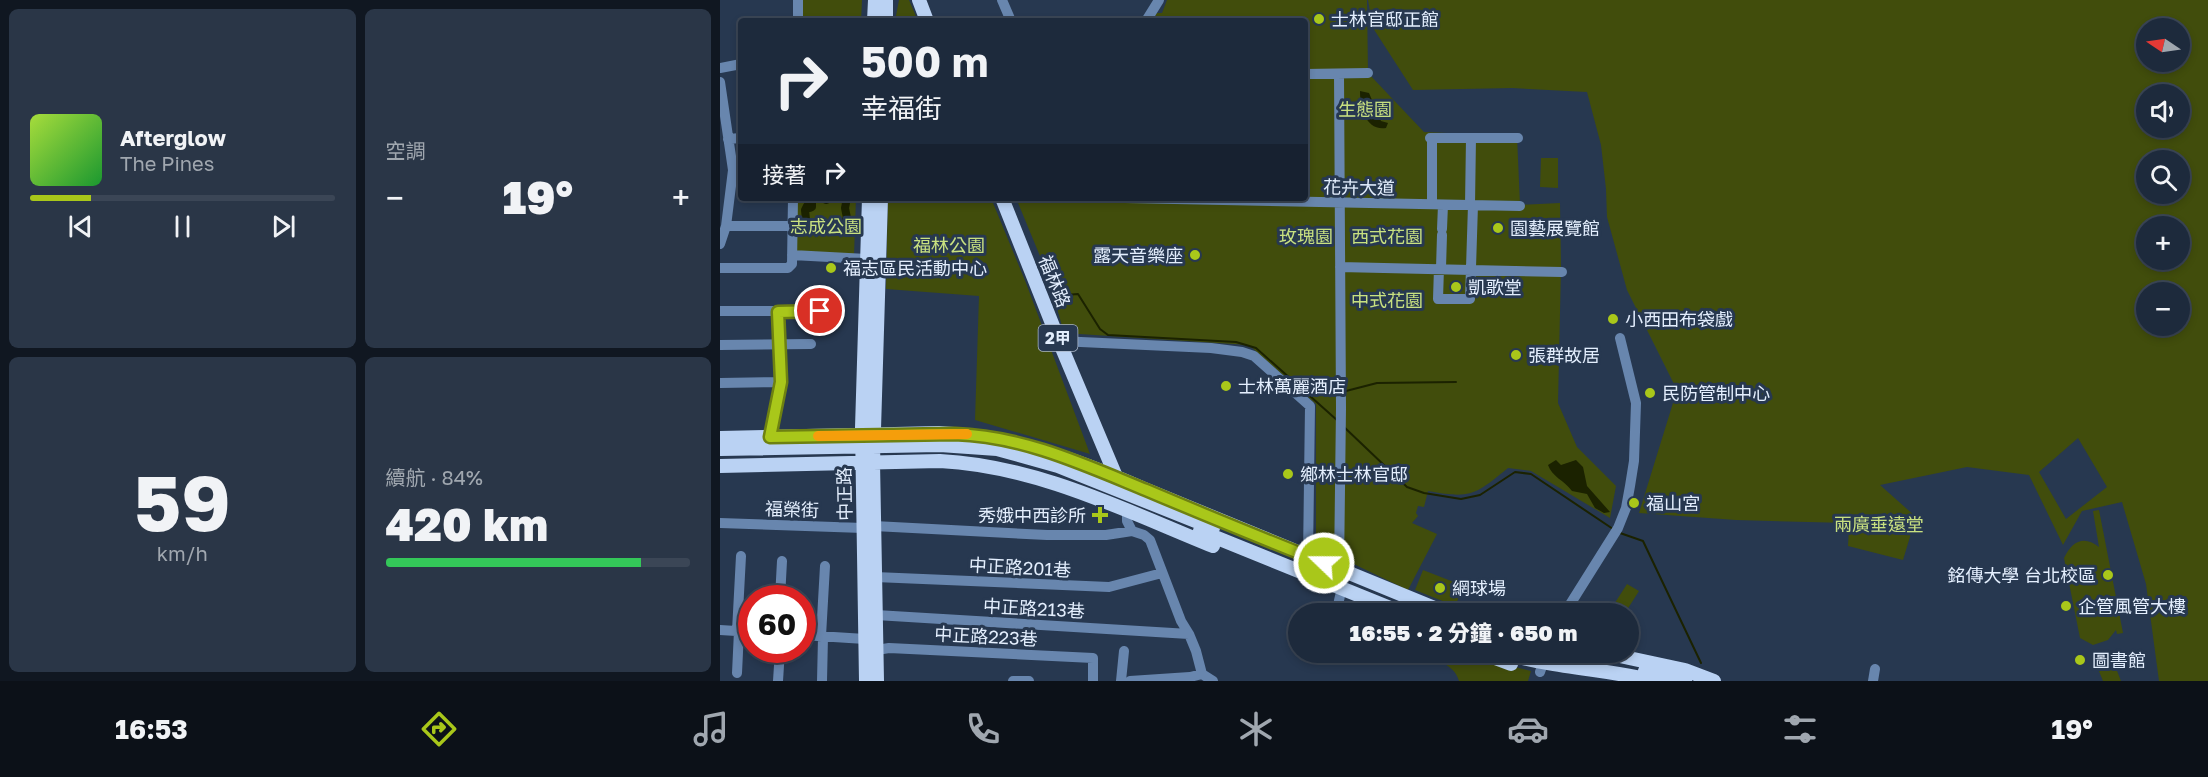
<!DOCTYPE html>
<html lang="zh-TW">
<head>
<meta charset="utf-8">
<style>
	body { margin:0; font-family:"Golos Text","Noto Sans TC",sans-serif; background:#2a3647; color:#f1f3f6; height:100vh; display:flex; flex-direction:column; font-size:22px; white-space:nowrap }
	* { box-sizing:border-box; margin:0 }
	p { font-size:20px; color:#a0a7af }
	.icon { flex:none; width:33px; height:33px; fill:none; stroke:currentColor; stroke-width:2; stroke-linecap:round; stroke-linejoin:round }
	.map { position:relative; flex:1; overflow:hidden }
	.sheet { display:flex; flex-direction:column; gap:9px; padding:9px; background:#101721; width:720px }
	.sheet>* { flex:none }
	.top-card { position:absolute; left:18px; top:18px; width:570px; height:183px; border-radius:6px; box-shadow:0 3px 9px #0003,0 0 0 2px #3b4656; background:#1d2a3c; color:#f1f3f6; overflow:hidden }
	.needle { width:39px; rotate:283deg }
	.fabs { position:absolute; left:1416px; top:18px; display:grid; gap:12px }
	.fabs a { display:grid; place-items:center; width:54px; height:54px; border-radius:50%; background:#1d2a3c; box-shadow:0 3px 9px #0003,0 0 0 2px #3b4656; font-size:30px }
	.speed { position:absolute; left:18px; top:585px; display:flex; gap:12px; font-size:30px; font-weight:700; text-align:center }
	.speed>* { display:grid; place-content:center; width:78px; height:78px; border-radius:50%; background:#1d2a3c; box-shadow:0 3px 9px #0003,0 0 0 2px #3b4656; line-height:1 }
	.speed .limit { border:9px solid #d22; background:#fff; color:#111 }
	.pin { position:absolute; display:grid; place-items:center; width:51px; height:51px; color:#fff; margin:-26px; border:3px solid #fff; border-radius:50%; box-shadow:0 2px 6px #0007 }
	.me { position:absolute; width:66px; margin:-33px; rotate:292deg; stroke-linejoin:round; filter:drop-shadow(0 0 4px #0008) }
	.turn { display:flex; align-items:center; gap:21px; height:126px; padding:0 24px; font-size:27px }
	.turn .icon { width:78px; height:78px; stroke-width:2.5 }
	.turn b { display:block; font-size:42px; line-height:51px }
	.then { display:flex; align-items:center; height:57px; padding:0 24px; background:#0003; gap:12px; font-size:22px }
	.big { font-size:45px; font-weight:800; line-height:1.1 }
	.sheet .card { flex:1; display:flex; flex-direction:column; justify-content:center; gap:9px; min-width:0; padding:0 21px; border-radius:9px; background:#2a3647 }
	.sheet .dial { align-items:center; gap:0 }
	.dial b { font-size:78px; line-height:1 }
	.song { display:flex; align-items:center; gap:18px }
	.cover { width:72px; height:72px; border-radius:9px; background:linear-gradient(135deg,hsl(80 70% 55%),hsl(130 70% 35%)) }
	.played { height:6px; border-radius:3px; background:linear-gradient(90deg,#a9c71a 20%,#3b4656 20%) }
	.keys { display:flex; justify-content:space-around; direction:ltr }
	.heat { display:flex; justify-content:space-between; align-items:center; font-size:33px; direction:ltr }
	.charge { height:9px; border-radius:4px; background:linear-gradient(90deg,#34c759 84%,#3b4656 0) }
	.sheet .tiles { flex:1; display:grid; gap:9px; grid-template-columns:repeat(2,1fr) }
	.trip { position:absolute; left:568px; top:603px; width:351px; height:60px; border-radius:30px; background:#1d2a3c; box-shadow:0 3px 9px #0003,0 0 0 2px #3b4656; font-weight:800; line-height:60px; text-align:center }
	.tab-bar { display:flex; height:96px; justify-content:space-around; align-items:center; background:#0c1118; color:#a0a7af }
	.tab-bar .icon { width:42px; height:42px }
	.tab-bar .active { color:#a9c71a }
	.tab-bar b { font-size:27px; color:#f1f3f6 }
	main { display:flex; flex:1; min-height:0 }
	.map>svg:first-child { display:block }
</style>
</head>
<body>
<main>
<section class="sheet">
<div class="tiles">
<div class="card">
<div class="song"><i class="cover"></i><div><b>Afterglow</b><p>The Pines</p></div></div>
<div class="played"></div>
<div class="keys"><svg class="icon" aria-label="previous" viewBox="0 0 24 24"><path d="M18 5L8 12l10 7zM5 5v14"/></svg><svg class="icon" aria-label="pause" viewBox="0 0 24 24"><path d="M8 5v14M16 5v14"/></svg><svg class="icon" aria-label="next" viewBox="0 0 24 24"><path d="M6 5l10 7-10 7zM19 5v14"/></svg></div>
</div>
<div class="card"><p>空調</p>
<div class="heat"><a>−</a><b class="big">19°</b><a>+</a></div>
</div>
<div class="card dial"><b>59</b><p>km/h</p></div>
<div class="card"><p>續航 · 84%</p><b class="big">420 km</b><div class="charge"></div></div>
</div>
</section>
<div class="map">
<svg width="1488" height="681" viewBox="0 0 1488 681">
	<rect width="100%" height="100%" fill="#273850"/>
	<!-- green -->
	<path fill="#414d0c" fill-rule="evenodd" d="M 82,0 L 142,0 L 141,21 L 82,21 Z
		M 179,0 L 189,0 L 198,21 L 175,21 Z
		M 447,0 L 647,0 L 648,73 L 704,132 L 797,136 L 800,205 L 840,203 L 841,267 L 838,403 L 857,447 L 896,486 L 890,518 L 811,471 L 788,468 C 755,495 751,499 708,491 L 704,507 L 698,506 L 696,513 L 698,516 L 692,523 L 717,534 L 688,590 L 596,546 L 596,404 L 529,345 L 344,333 L 327,273 L 296,198 L 585,198 L 585,21 L 432,21 L 437,13 L 442,13 Z
		M 648,0 L 1488,0 L 1488,681 L 1439,681 L 1426,584 L 1402,502 L 1362,511 L 1343,545 L 1309,475 L 1247,467 L 1160,485 L 1196,517 L 1183,560 L 1128,546 L 1130,511 L 1128,523 L 1016,520 L 919,513 L 957,390 L 907,290 L 887,217 L 886,189 L 881,145 L 867,92 L 792,88 L 693,90 L 653,28 ZM 1426,28 L 1460,28 L 1460,62 L 1426,62 ZM 1426,94 L 1460,94 L 1460,128 L 1426,128 ZM 1426,160 L 1460,160 L 1460,194 L 1426,194 ZM 1426,226 L 1460,226 L 1460,260 L 1426,260 ZM 1426,292 L 1460,292 L 1460,326 L 1426,326 ZM 1358,438 L 1387,487 L 1346,519 L 1319,472 Z
		M 821,158 L 838,158 L 838,188 L 820,187 Z
		M 77,198 L 136,198 L 134,255 L 75,253 Z
		M 168,198 L 271,198 L 306,283 L 370,454 L 255,420 L 259,296 L 166,289 Z
		M 1379,510 L 1403,633 L 1397,634 L 1396,630 L 1388,640 L 1373,645 L 1360,638 L 1344,558 C 1352,541 1364,535 1379,547 L 1373,511 Z
		M 703,570 L 744,586 L 735,606 L 695,590 Z
		M 907,584 L 919,591 L 905,613 L 898,613 L 891,609 Z
		M 698,653 L 740,653 L 811,671 L 808,681 L 739,681 C 735,664 713,659 698,653 Z
		M 1392,658 L 1401,681 L 1383,681 L 1376,664 Z"/>
	<!-- water -->
	<path fill="#1b2200" d="M 640,91 L 649,93 L 661,121 L 668,123 L 666,128 C 646,131 640,108 640,91 Z
		M 836,460 L 841,465 L 856,460 L 863,467 L 867,486 L 890,512 L 884,513 L 875,508 L 867,494 L 852,491 C 844,480 832,477 828,465 Z"/>
	<g fill="none" stroke-linecap="round" stroke-linejoin="round">
		<!-- stream -->
		<path stroke="#1b2200" stroke-width="2" d="M 333,296 L 358,294 L 380,329 L 388,335 L 516,342 L 536,348 L 618,421
			M 626,391 L 657,383 L 736,382
			M 624,427 L 687,487 L 704,493 L 741,499 L 760,495 L 795,472 L 811,474 L 893,529
			M 900,533 L 923,541 L 981,663"/>
		<!-- canal -->
		<path stroke="#1b2200" stroke-width="8" d="M 102,198 L 106,200 L 111,198
			M 123,224 L 127,218 L 125,208 L 126,203 L 124,198
			M 87,229 L 85,210 L 87,206 L 90,208 L 92,207 L 92,198"/>
		<!-- minor -->
		<path stroke="#6886ae" stroke-width="10" d="M 282,0 L 291,21
			M 78,21 L 78,0
			M 426,21 L 439,0
			M 0,68 L 21,64
			M 585,74 L 648,73
			M 0,82 L 13,170 L 6,226 L 0,244
			M 710,138 L 712,138 L 712,204
			M 712,138 L 798,138
			M 8,139 L 21,138
			M 405,198 L 800,206
			M 750,205 L 751,138
			M 6,226 L 72,226
			M 722,229 L 723,205
			M 72,255 L 147,259
			M 620,267 L 842,272
			M 0,268 L 68,268 L 72,264 L 73,198
			M 719,268 L 718,299 L 750,299 L 753,205
			M 721,268 L 722,235
			M 0,311 L 100,311
			M 339,341 L 491,348 L 522,352 L 534,356 L 590,406 L 588,557
			M 0,345 L 91,344
			M 0,383 L 61,382
			M 50,437 L 61,382 L 58,312
			M 407,511 L 407,521 L 412,531 L 424,535 L 430,540 L 461,621 L 469,634 L 476,651 L 482,674 L 493,681
			M 0,523 L 143,528
			M 154,526 L 327,535 L 386,535 L 412,531
			M 619,569 L 621,408 L 619,74
			M 155,577 L 389,587 L 442,573
			M 60,598 L 62,561
			M 616,614 L 620,596
			M 844,614 L 898,528 L 906,508 L 910,486 L 914,461 L 916,403 L 900,338
			M 156,615 L 469,634
			M 0,630 L 32,632
			M 17,631 L 21,556
			M 82,635 L 145,639
			M 101,636 L 105,566
			M 157,650 L 169,648 L 373,658 L 373,681
			M 820,672 L 827,652
			M 17,673 L 19,631
			M 58,681 L 60,650
			M 102,681 L 103,637
			M 293,681 L 309,681
			M 401,681 L 404,651
			M 410,681 L 470,677 L 482,674
			M 1153,681 L 1155,669"/>
		<!-- major -->
		<path stroke="#bad2f3" stroke-width="14" d="M 199,0 L 207,21
			M 154,21 L 155,0
			M 166,21 L 166,0
			M 282,198 L 339,341 L 397,479
			M 0,438 L 219,433 C 292,436 356,459 422,488 L 729,614
			M 0,449 L 220,445 L 277,449 L 338,466 L 493,528
			M 0,466 L 220,461 C 317,466 404,510 493,546
			M 480,531 L 685,614
			M 759,652 L 791,664
			M 781,652 C 832,668 885,669 936,681
			M 881,652 L 965,670 L 994,681
			M 925,671 L 965,681
			M 146,681 L 142,428 L 149,198
			M 157,681 L 153,462 L 161,198"/>
	</g>
	<g fill="none" stroke-linecap="round" stroke-linejoin="round">
		<!-- route casing -->
		<g stroke="#6e8111" stroke-width="15">
			<path id="route" d="M 100,311 L 58,312 L 61,382 L 50,437 L 235,434 C 303,436 365,465 426,490 C 485,515 544,539 604,563"/>
		</g>
		<!-- route -->
		<use href="#route" stroke="#a9c71a" stroke-width="10"/>
		<!-- slow -->
		<path stroke="#f59e0b" stroke-width="10" d="M 98,436 L 247,434"/>
	</g>
	<!-- markers -->
	<g fill="#a9c71a" stroke="#273850" stroke-width="2">
		<circle cx="599" cy="19" r="6"/>
		<circle cx="778" cy="228" r="6"/>
		<circle cx="475" cy="255" r="6"/>
		<circle cx="111" cy="268" r="6"/>
		<circle cx="736" cy="287" r="6"/>
		<circle cx="893" cy="319" r="6"/>
		<circle cx="796" cy="355" r="6"/>
		<circle cx="506" cy="386" r="6"/>
		<circle cx="930" cy="393" r="6"/>
		<circle cx="568" cy="474" r="6"/>
		<circle cx="914" cy="503" r="6"/>
		<path d="M377 506h6v6h6v6h-6v6h-6v-6h-6v-6h6z"/>
		<circle cx="1388" cy="575" r="6"/>
		<circle cx="720" cy="588" r="6"/>
		<circle cx="1346" cy="606" r="6"/>
		<circle cx="1360" cy="660" r="6"/>
	</g>
	<g text-anchor="middle" dominant-baseline="central" stroke-width="6" stroke-linejoin="round" paint-order="stroke">
		<!-- shield labels -->
		<rect fill="#273850" stroke="#abb7c9" stroke-width="1.5" x="318.5" y="325" width="39" height="26" rx="4.5"/>
		<g font-size="16" font-weight="bold" fill="#e3eefd">
			<text x="338" y="338">2甲</text>
		</g>
		<!-- poi labels -->
		<g font-size="18" fill="#e3eefd" stroke="#273850" text-anchor="start">
			<text x="611" y="19">士林官邸正館</text>
			<text x="790" y="228">園藝展覽館</text>
			<text x="463" y="255" text-anchor="end">露天音樂座</text>
			<text x="123" y="268">福志區民活動中心</text>
			<text x="748" y="287">凱歌堂</text>
			<text x="905" y="319">小西田布袋戲</text>
			<text x="808" y="355">張群故居</text>
			<text x="518" y="386">士林萬麗酒店</text>
			<text x="942" y="393">民防管制中心</text>
			<text x="580" y="474">鄉林士林官邸</text>
			<text x="926" y="503">福山宮</text>
			<text x="366" y="515" text-anchor="end">秀娥中西診所</text>
			<text x="1376" y="575" text-anchor="end">銘傳大學 台北校區</text>
			<text x="732" y="588">網球場</text>
			<text x="1358" y="606">企管風管大樓</text>
			<text x="1372" y="660">圖書館</text>
		</g>
		<!-- park labels -->
		<g font-size="18" fill="#c9e180" stroke="#273850">
			<text x="645" y="109">生態園</text>
			<text x="106" y="226">志成公園</text>
			<text x="586" y="236">玫瑰園</text>
			<text x="667" y="236">西式花園</text>
			<text x="229" y="245">福林公園</text>
			<text x="667" y="300">中式花園</text>
			<text x="1159" y="524">兩廣垂遠堂</text>
		</g>
		<!-- street labels -->
		<g font-size="18" fill="#e3eefd" stroke="#273850">
			<text transform="translate(639 187) rotate(1)">花卉大道</text>
			<text transform="translate(335 281) rotate(68)">福林路</text>
			<text transform="translate(124 494) rotate(-91)">中正路</text>
			<text transform="translate(72 509) rotate(2)">福榮街</text>
			<text transform="translate(300 567) rotate(3)">中正路201巷</text>
			<text transform="translate(314 608) rotate(3)">中正路213巷</text>
			<text transform="translate(266 636) rotate(3)">中正路223巷</text>
		</g>
	</g>
</svg>
<div class="fabs">
<a><svg class="needle" viewBox="-14 -14 28 28"><path d="M0-13l5 13h-10z" fill="#e53935"/><path d="M0 13l5-13h-10z" fill="#a0a7af"/></svg></a>
<a><svg class="icon" aria-label="sound" viewBox="0 0 24 24"><path d="M4 9h4l5-4v14l-5-4H4zM17 9q2 3 0 6"/></svg></a>
<a><svg class="icon" aria-label="search" viewBox="0 0 24 24"><circle cx="10" cy="10" r="6"/><path d="M15 15l6 6"/></svg></a>
<a>+</a>
<a>−</a>
</div>
<div class="speed"><div class="limit">60</div></div>
<div class="pin" style="left:100px;top:311px;background:#d93025"><svg class="icon" aria-label="arrive" viewBox="0 0 24 24"><path d="M6 21V4h12l-3 4 3 4H6"/></svg></div>
<svg class="me" style="left:604px;top:563px" viewBox="-20 -20 40 40"><circle r="17" fill="#a9c71a" stroke="#fff" stroke-width="3"/><path d="M0-11L8 9 0 5-8 9z" fill="#fff"/></svg>
<div class="trip">16:55 · 2 分鐘 · 650 m</div>
<div class="top-card">
<div class="turn"><svg class="icon" aria-label="right" viewBox="0 0 24 24"><path d="M7 20v-9h11M14 6l5 5-5 5"/></svg><div><b>500 m</b>幸福街</div></div>
<div class="then">接著<svg class="icon" aria-label="right" viewBox="0 0 24 24"><path d="M7 20v-9h11M14 6l5 5-5 5"/></svg></div>
</div>
</div>
</main>
<nav class="tab-bar">
<b>16:53</b>
<svg class="icon active" aria-label="directions" viewBox="0 0 24 24"><path d="M12 3l9 9-9 9-9-9zM9 14v-3h6M13 9l2 2-2 2"/></svg>
<svg class="icon" aria-label="music" viewBox="0 0 24 24"><path d="M9 18V5l10-2v13"/><circle cx="6" cy="18" r="3"/><circle cx="16" cy="16" r="3"/></svg>
<svg class="icon" aria-label="phone" viewBox="0 0 24 24"><path d="M5 4h4l2 5-3 2q2 4 5 5l2-3 5 2v4C11 20 4 13 5 4z"/></svg>
<svg class="icon" aria-label="climate" viewBox="0 0 24 24"><path d="M12 3v18M4 7l16 10M4 17L20 7"/></svg>
<svg class="icon" aria-label="car" viewBox="0 0 24 24"><path d="M5 17H2v-5l4-1 3-4h7l3 4 3 1v5h-3M9 17h6M6 11h13"/><circle cx="7" cy="17" r="2"/><circle cx="17" cy="17" r="2"/></svg>
<svg class="icon" aria-label="filters" viewBox="0 0 24 24"><path d="M4 7h16M4 17h16"/><circle cx="9" cy="7" r="2"/><circle cx="15" cy="17" r="2"/></svg>
<b>19°</b>
</nav>
</body>
</html>
